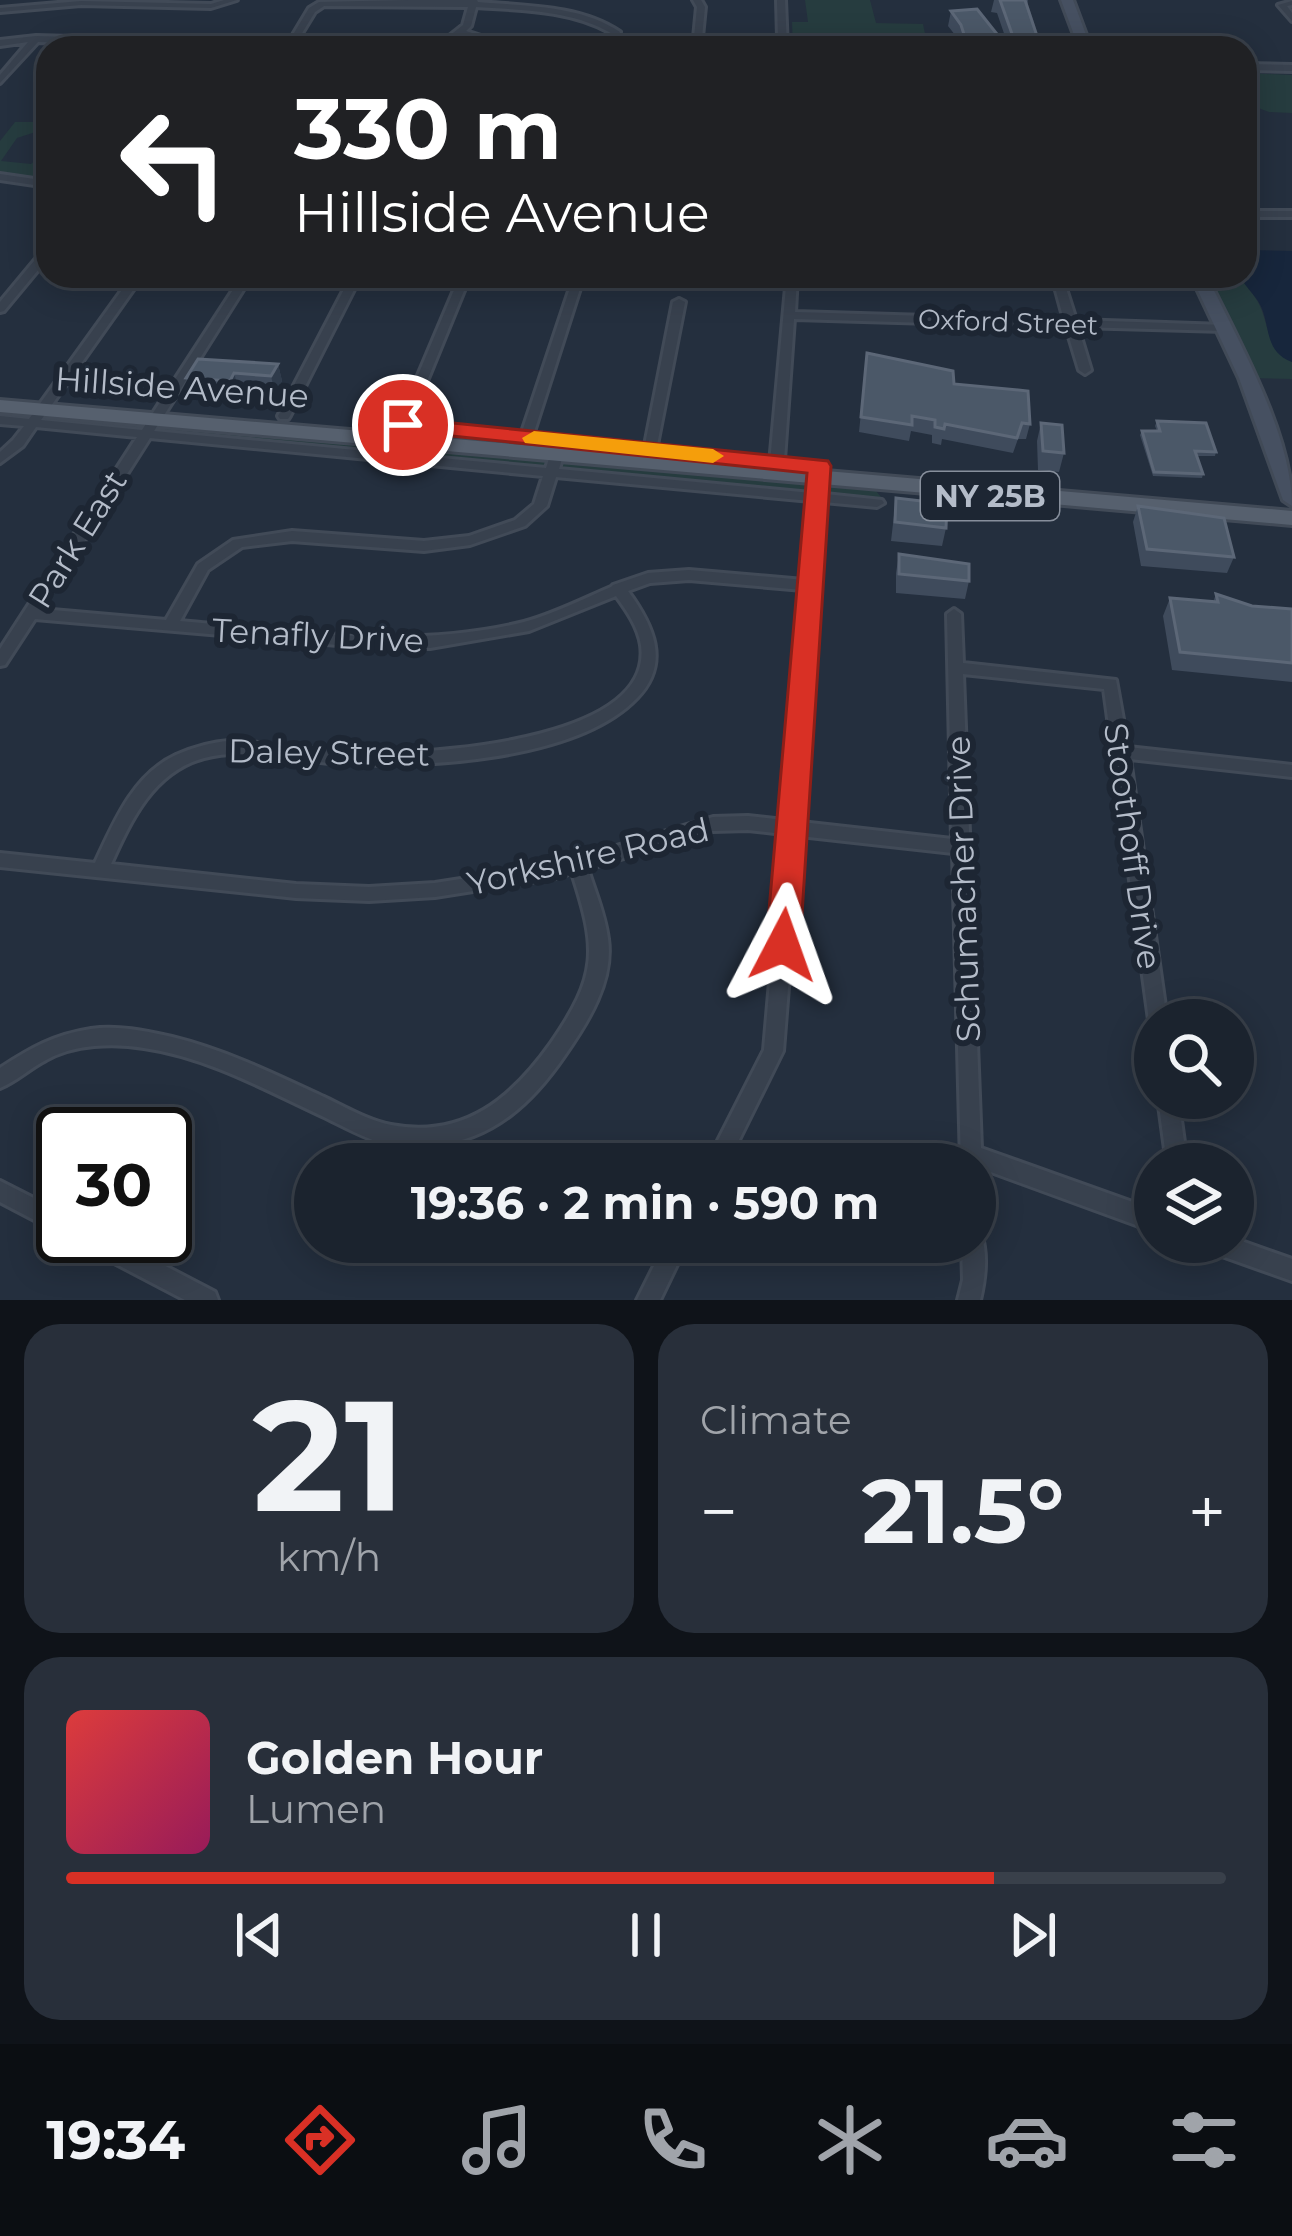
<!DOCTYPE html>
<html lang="en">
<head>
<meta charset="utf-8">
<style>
	body { margin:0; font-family:Montserrat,sans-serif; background:#282f3a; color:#f1f3f6; height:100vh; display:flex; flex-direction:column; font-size:45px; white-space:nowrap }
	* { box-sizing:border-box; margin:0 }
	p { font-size:39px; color:#a0a4aa }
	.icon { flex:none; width:66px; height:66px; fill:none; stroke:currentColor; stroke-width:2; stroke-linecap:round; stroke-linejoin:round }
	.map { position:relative; height:1300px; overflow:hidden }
	.details { display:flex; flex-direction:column; gap:24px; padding:24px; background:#0f1319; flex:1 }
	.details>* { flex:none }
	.guide { position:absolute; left:36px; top:36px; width:1221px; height:252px; border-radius:36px; box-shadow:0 6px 30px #0003,0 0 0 3px #39404a; background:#202124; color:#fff; overflow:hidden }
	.controls { position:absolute; left:1134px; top:999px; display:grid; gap:24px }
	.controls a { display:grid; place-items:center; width:120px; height:120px; border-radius:50%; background:#1b232e; box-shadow:0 6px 30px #0003,0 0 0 3px #39404a; font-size:60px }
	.speed { position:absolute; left:36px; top:1107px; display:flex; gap:24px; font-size:60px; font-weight:700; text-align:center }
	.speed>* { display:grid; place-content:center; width:156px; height:156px; border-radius:50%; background:#1b232e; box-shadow:0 6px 30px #0003,0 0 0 3px #39404a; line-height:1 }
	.speed .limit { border:6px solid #111; border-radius:18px; background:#fff; color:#111 }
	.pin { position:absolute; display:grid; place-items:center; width:102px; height:102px; color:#fff; margin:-51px; border:6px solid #fff; border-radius:50%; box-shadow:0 3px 12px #0007 }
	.me { position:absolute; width:132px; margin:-66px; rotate:4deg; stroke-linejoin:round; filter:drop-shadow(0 0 9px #0008) }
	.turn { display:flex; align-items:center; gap:42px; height:252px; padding:0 60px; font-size:54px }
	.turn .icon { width:156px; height:156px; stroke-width:2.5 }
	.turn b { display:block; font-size:84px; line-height:102px }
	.big { font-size:90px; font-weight:700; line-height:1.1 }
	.details .card { flex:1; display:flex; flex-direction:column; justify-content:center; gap:18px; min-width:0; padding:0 42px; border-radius:36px; background:#282f3a }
	.details .dial { align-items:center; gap:0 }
	.dial b { font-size:156px; line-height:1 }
	.song { display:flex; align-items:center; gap:36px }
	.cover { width:144px; height:144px; border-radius:18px; background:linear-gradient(135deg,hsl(0 70% 55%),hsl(330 70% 35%)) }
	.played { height:12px; border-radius:6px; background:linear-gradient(90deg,#d93025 80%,#39404a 80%) }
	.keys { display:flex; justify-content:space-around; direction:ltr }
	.heat { display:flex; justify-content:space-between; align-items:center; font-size:66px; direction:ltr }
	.details .tiles { flex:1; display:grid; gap:24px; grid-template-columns:1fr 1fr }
	.card:last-child { grid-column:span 2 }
	.trip { position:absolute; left:294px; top:1143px; width:702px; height:120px; border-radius:60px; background:#1b232e; box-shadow:0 6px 30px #0003,0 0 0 3px #39404a; font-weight:700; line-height:120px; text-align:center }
	.tab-bar { display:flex; height:192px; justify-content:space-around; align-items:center; background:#0b0e12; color:#a0a4aa }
	.tab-bar .icon { width:84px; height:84px }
	.tab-bar .on { color:#d93025 }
	.tab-bar b { font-size:54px; color:#f1f3f6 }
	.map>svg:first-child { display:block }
</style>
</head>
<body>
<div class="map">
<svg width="1292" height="1300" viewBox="0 0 1292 1300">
	<rect width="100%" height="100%" fill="#242f3e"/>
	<!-- green -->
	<path fill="#263c3f" d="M 805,0 L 870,0 L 876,23 L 923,24 L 928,48 L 793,48 L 792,22 L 808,22 Z
		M 1245,73 L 1292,75 L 1292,113 L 1269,112 L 1245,103 Z
		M 15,122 L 48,122 L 48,128 L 17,138 L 1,161 L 31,164 L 48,149 L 44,183 L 0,177 L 0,141 Z
		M 1199,276 L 1240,276 C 1246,287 1258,298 1262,311 C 1270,333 1268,350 1292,362 L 1292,379 L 1248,378 Z
		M 0,406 L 870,484 L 887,504 L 0,420 Z"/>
	<!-- water -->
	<path fill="#17263c" d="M 1245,250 L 1292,251 L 1292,362 C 1262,351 1272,323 1258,301 C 1252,292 1244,285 1240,276 L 1245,276 Z"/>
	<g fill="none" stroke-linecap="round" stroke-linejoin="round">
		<!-- minor casing -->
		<g stroke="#414a57" stroke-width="6">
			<path id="minor" d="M 224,0 L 237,0 L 211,8 L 81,5 L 0,12 L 0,8 L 81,1 L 211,4 Z
				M 408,0 L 477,0 L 478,2 C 524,6 581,5 620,32 L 611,48 L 603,48 L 611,33 C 571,10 522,10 476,7 L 471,26 L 466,31 L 517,48 L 504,48 L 461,35 L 443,48 L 434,48 L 463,25 L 468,7 L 324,6 L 315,12 L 296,43 L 400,45 L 404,48 L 297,48 L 38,42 L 0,83 L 0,75 L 28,42 L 0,46 L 0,40 L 36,36 L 288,43 L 309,8 L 319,2 Z
				M 693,0 L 701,0 L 705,7 L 702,37 L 778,38 L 777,0 L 785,0 L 787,48 L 779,48 L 779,43 L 702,42 L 701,48 L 693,48 L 697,7 Z
				M 1292,1 L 1292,5 L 1287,6 L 1292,13 L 1292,21 L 1278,5 Z
				M 1245,64 L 1292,65 L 1292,71 L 1245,70 Z
				M 0,174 L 48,181 L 48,187 L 0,180 Z
				M 1245,211 L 1292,211 L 1292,217 L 1245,217 Z
				M 48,248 L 48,258 L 4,311 L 0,312 L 0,302 L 44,249 Z
				M 132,276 L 143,276 L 41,420 L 142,430 L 242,276 L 252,276 L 154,431 L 546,468 L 555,441 L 561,437 L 567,441 L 559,469 L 811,493 L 813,467 L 820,463 L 827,467 L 825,494 L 882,500 L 884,503 L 877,507 L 824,502 L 801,822 L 952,839 L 947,614 L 954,609 L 961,614 L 963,663 L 1116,680 L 1128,747 L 1292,765 L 1292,777 L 1130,759 L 1167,1020 L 1155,1020 L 1155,1027 L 1151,1026 L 1149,1020 L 1104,689 L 963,674 L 981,1148 L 1155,1210 L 1155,1232 L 980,1168 L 975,1172 L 975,1164 L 961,1164 L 953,853 L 800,836 L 783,1051 L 727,1164 L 706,1164 L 764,1050 L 783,834 L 748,830 L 713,831 L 588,869 C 595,892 605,914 608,939 C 614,981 588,1022 565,1055 C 533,1102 493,1140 435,1145 C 421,1146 404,1148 389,1145 C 367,1140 343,1126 322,1116 C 266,1090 207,1057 144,1048 C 114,1043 74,1044 46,1060 C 30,1068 17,1081 0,1088 L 0,1068 C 31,1048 53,1035 91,1029 C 117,1025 146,1031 172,1037 C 225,1050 275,1074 324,1097 C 345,1107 369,1121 391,1125 C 464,1139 512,1098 551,1043 C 598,975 597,950 572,873 L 556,878 L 435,897 L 369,901 L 296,898 L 0,867 L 0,853 L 95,863 C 114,822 133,775 176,755 C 192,748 212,742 229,741 C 244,740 260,744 275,745 C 312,749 348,753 385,753 C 446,752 654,738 641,645 C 638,627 627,611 616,596 L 529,631 L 430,648 L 372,648 L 35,619 L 5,665 L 0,666 L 0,649 L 137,437 L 36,427 L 23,446 L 0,463 L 0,452 L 13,440 L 24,426 L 0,424 L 0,416 L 29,419 ZM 150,438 L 543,476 L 534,504 L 515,520 L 469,536 L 424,541 L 292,531 L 233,540 L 198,564 L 166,620 L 41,609 ZM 556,477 L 811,501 L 804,580 L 689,570 L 648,573 L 613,585 L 611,587 C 583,599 554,614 524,622 C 410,650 295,631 180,621 L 208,570 L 242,547 L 292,541 L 424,551 L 470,545 L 525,526 L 547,506 ZM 689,580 L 803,590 L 784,820 L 748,816 L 713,817 L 556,864 L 435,883 L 369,887 L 296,884 L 111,864 C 131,820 153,772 204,758 C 244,747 290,760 331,763 C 416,769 576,762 637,698 C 671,663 653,625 628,591 L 650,583 Z
				M 351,276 L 361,276 L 290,416 L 288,419 L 280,419 L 278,416 Z
				M 460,276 L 470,276 L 409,425 L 407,428 L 399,428 L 397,425 Z
				M 574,276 L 584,276 L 532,438 L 526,442 L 522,441 L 520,438 Z
				M 787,276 L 797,276 L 795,312 L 1064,320 L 1052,276 L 1062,276 L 1076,320 L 1225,325 L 1231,328 L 1225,331 L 1078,327 L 1091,370 L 1085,374 L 1079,370 L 1066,327 L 794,319 L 783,474 L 776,478 L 769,474 Z
				M 679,299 L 685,302 L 656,450 L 650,454 L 644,450 L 673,302 Z
				M 1158,1098 L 1178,1098 L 1187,1164 L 1167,1164 Z
				M 0,1181 L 63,1213 L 63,1235 L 0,1202 Z
				M 975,1232 L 981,1234 C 988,1255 985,1279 980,1300 L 958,1300 L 963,1280 L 962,1242 L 975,1242 Z
				M 75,1236 L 108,1236 L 215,1292 L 218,1300 L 185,1300 L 78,1244 Z
				M 1233,1238 L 1292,1259 L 1292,1281 L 1205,1250 L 1202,1242 L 1233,1242 Z
				M 666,1242 L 688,1242 L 660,1300 L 637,1300 Z"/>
		</g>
		<!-- secondary casing -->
		<g stroke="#414a57" stroke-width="6">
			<path id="secondary" d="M 1061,0 L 1073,0 L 1091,48 L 1079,48 Z
				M 1191,276 L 1207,276 C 1238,341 1292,434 1292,506 L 1283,500 L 1239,378 Z"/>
		</g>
		<!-- primary casing -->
		<g stroke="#414a57" stroke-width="6">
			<path id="primary" d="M 0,400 L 1292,511 L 1292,525 L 0,412 Z"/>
		</g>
		<!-- minor -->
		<use href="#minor" fill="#38414e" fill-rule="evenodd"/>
		<!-- secondary -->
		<use href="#secondary" fill="#465061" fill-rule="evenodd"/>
		<!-- primary -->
		<use href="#primary" fill="#56606e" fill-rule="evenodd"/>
	</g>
	<!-- wall -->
	<path fill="#3f4b5c" d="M 994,0 L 1028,0 L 1027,7 L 1041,48 L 1009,48 L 997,13 L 991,12 Z
		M 951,11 L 1008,48 L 961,48 L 959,40 L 948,26 Z
		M 867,353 L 954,384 L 1030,424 L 1026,439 L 1018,439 L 1013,453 L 942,439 L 941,445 L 932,443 L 932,435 L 911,431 L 909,441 L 859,432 Z
		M 278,364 L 282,381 L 275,393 L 239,391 L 234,399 L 191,396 L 186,378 Z
		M 1157,421 L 1216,452 L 1215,456 L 1197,456 L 1203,474 L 1202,478 L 1153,476 L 1140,435 L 1142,431 L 1157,431 L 1155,426 Z
		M 1041,423 L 1064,453 L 1059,472 L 1038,470 L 1037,441 Z
		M 896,498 L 946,528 L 942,546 L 891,541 Z
		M 1138,506 L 1234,557 L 1227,573 L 1141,566 L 1133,522 Z
		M 899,554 L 969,581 L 965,599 L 896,593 L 896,573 Z
		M 1216,594 L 1252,606 L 1292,609 L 1292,682 L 1172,670 L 1163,616 L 1170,598 L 1213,602 Z"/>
	<!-- shaded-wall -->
	<path fill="#2f3b4b" d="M 278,364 L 282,381 L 275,393 L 271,376 Z
		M 234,373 L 239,391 L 234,399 L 230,381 Z"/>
	<!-- building -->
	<path fill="#4b5868" stroke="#5c6777" stroke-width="3" d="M 1000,0 L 1025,0 L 1041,48 L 1017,48 Z
		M 977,9 L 1008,48 L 968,47 L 961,25 L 951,11 Z
		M 867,353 L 953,371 L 954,384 L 1028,391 L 1030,424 L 1022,423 L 1017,438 L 945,424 L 944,429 L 935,427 L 935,420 L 912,416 L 912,425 L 861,417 Z
		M 198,359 L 278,364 L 271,376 L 234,373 L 230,381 L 186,378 Z
		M 1157,421 L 1206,423 L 1216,452 L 1195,451 L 1203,474 L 1154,472 L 1142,431 L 1160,431 Z
		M 1041,423 L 1062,425 L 1064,453 L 1043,451 Z
		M 896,498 L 947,504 L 946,528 L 895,522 Z
		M 1138,506 L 1224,518 L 1234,557 L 1147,549 Z
		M 899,554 L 969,564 L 969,581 L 899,574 Z
		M 1216,594 L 1252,606 L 1292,609 L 1292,663 L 1180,652 L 1170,598 L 1218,602 Z"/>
	<!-- route -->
	<path fill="#d93025" stroke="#8d1f18" stroke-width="3" d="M 403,418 L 828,461 L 831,466 L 800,945 L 795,955 L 783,959 L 771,955 L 766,945 L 807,473 L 394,430 L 391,425 Z"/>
	<!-- slow -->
	<path fill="#f59e0b" d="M 534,431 L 713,449 L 724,456 L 713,463 L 525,443 L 522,438 Z"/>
	<g text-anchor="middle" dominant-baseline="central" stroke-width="12" stroke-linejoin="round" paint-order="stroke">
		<!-- far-street labels -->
		<g font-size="27" fill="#b4bcc9" stroke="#1d2633">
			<text transform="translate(1008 322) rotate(2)">Oxford Street</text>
		</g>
		<!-- shield labels -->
		<rect fill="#1d2633" stroke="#878f9c" stroke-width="3" x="921" y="472" width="138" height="48" rx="9"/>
		<g font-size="30" font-weight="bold" fill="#b4bcc9">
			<text x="990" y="496">NY 25B</text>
		</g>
		<!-- street labels -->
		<g font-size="33" fill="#b4bcc9" stroke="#1d2633">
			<text transform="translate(182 387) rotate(4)">Hillside Avenue</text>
			<text transform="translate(77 539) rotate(-58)">Park East</text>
			<text transform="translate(318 635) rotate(3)">Tenafly Drive</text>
			<text transform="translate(329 752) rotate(1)">Daley Street</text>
			<text transform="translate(1133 846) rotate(82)">Stoothoff Drive</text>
			<text transform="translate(588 856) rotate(-13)">Yorkshire Road</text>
			<text transform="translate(963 889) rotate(-92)">Schumacher Drive</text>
		</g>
	</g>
</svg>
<div class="controls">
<a><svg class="icon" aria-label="search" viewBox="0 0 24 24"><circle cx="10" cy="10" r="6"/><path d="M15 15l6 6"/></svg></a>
<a><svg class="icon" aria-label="layers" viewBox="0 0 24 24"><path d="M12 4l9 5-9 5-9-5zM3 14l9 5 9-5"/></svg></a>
</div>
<div class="speed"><div class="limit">30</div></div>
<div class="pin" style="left:403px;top:425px;background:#d93025"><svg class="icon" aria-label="arrive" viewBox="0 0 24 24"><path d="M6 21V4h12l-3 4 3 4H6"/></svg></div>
<svg class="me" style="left:783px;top:945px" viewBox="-20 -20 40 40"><path d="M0-17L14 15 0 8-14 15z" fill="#d93025" stroke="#fff" stroke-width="4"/></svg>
<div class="trip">19:36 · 2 min · 590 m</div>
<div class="guide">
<div class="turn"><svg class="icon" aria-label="left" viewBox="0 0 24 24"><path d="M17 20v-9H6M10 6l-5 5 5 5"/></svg><div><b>330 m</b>Hillside Avenue</div></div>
</div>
</div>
<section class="details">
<div class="tiles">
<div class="card dial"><b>21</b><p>km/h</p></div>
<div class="card"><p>Climate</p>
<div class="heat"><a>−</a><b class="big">21.5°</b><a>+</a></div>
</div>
<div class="card">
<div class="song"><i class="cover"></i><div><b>Golden Hour</b><p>Lumen</p></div></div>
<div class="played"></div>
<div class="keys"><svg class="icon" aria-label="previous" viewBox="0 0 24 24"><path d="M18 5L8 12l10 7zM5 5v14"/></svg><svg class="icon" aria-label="pause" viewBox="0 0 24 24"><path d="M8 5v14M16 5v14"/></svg><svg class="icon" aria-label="next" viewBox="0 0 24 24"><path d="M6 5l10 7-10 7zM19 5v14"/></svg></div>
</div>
</div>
</section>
<nav class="tab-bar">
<b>19:34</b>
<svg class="icon on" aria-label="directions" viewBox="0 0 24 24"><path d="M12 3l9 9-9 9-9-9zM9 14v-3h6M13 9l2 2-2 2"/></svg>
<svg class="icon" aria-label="music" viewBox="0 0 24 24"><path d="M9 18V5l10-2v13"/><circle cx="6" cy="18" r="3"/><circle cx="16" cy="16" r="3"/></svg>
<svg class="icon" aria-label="phone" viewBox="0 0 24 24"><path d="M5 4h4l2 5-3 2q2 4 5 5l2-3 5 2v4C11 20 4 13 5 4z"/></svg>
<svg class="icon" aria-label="climate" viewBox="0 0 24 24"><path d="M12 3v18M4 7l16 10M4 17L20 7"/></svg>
<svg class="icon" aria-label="car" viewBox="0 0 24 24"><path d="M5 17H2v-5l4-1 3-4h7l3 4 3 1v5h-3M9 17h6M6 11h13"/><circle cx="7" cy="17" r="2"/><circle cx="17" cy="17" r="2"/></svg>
<svg class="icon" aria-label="filters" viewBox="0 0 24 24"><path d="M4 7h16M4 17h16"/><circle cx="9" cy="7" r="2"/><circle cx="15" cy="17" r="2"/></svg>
</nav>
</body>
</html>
